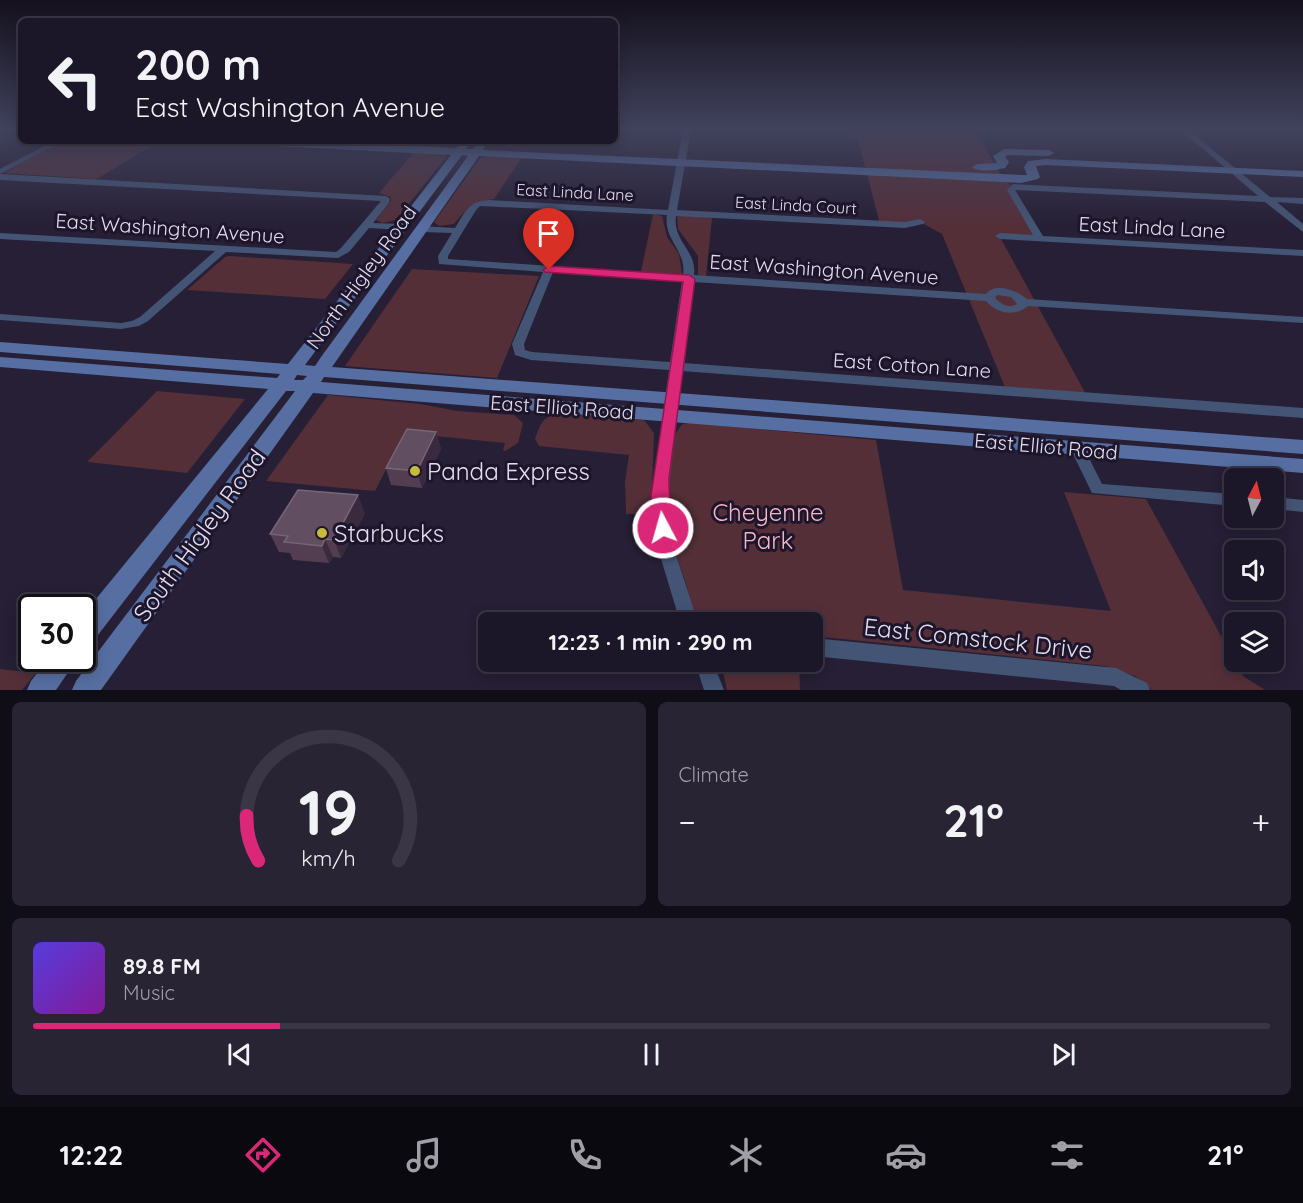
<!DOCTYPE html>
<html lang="en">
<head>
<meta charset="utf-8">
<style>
	body { margin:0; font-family:Quicksand,sans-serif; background:#292434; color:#f1f3f6; height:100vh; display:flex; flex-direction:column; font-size:22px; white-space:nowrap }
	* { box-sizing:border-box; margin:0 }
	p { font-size:20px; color:#a09fa8 }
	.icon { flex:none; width:33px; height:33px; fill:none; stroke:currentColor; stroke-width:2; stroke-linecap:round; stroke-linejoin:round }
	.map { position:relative; height:690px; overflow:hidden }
	.sheet { display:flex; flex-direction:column; gap:12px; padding:12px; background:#0f0d16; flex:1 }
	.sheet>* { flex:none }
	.top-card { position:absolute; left:18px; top:18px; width:600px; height:126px; border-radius:9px; box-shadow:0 3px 15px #0003,0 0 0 2px #3a3645; background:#1c1728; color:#f1f3f6; overflow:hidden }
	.needle { width:39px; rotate:7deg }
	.controls { position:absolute; left:1224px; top:468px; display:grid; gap:12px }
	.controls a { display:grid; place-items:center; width:60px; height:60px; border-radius:9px; background:#1c1728; box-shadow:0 3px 15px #0003,0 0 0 2px #3a3645; font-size:30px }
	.speed { position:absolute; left:18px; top:594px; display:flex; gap:12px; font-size:30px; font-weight:700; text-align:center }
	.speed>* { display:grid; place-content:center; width:78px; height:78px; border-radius:50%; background:#1c1728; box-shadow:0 3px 15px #0003,0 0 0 2px #3a3645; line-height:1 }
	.speed .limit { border:3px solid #111; border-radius:9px; background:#fff; color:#111 }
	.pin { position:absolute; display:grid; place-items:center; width:51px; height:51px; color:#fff; margin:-62px -26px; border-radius:50% 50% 50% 0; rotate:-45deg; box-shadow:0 0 6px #0007 }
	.pin .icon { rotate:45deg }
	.me { position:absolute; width:66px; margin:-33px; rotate:354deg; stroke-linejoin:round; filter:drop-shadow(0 0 4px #0008) }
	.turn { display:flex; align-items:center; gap:21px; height:126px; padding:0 18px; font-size:27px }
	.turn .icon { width:78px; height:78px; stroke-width:2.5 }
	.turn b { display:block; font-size:42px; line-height:51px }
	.big { font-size:45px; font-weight:800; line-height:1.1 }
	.sheet .widget { flex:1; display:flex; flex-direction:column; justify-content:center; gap:9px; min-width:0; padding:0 21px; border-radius:9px; background:#292434 }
	.sheet .dial { align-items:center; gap:0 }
	.dial svg { height:156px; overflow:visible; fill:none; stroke:#3a3645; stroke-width:7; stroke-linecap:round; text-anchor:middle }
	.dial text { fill:#f1f3f6; stroke:none }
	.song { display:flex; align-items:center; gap:18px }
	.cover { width:72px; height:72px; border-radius:9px; background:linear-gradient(135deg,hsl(250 70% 55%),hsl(290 70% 35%)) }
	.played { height:6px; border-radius:3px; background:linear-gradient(90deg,#db2777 20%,#3a3645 20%) }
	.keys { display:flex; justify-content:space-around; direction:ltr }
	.heat { display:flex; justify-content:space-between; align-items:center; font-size:33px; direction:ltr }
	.sheet .tiles { flex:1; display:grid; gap:12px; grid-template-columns:1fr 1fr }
	.widget:last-child { grid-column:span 2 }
	.trip { position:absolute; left:478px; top:612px; width:345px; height:60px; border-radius:9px; background:#1c1728; box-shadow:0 3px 15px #0003,0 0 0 2px #3a3645; font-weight:800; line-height:60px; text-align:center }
	.dock { display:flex; height:96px; justify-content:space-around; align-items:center; background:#0b0910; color:#a09fa8 }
	.dock .icon { width:42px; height:42px }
	.dock .selected { color:#db2777 }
	.dock b { font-size:27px; color:#f1f3f6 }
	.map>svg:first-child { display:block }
</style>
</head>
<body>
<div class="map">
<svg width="1303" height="690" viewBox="0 0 1303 690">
	<rect width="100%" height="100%" fill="#261f35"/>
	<!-- green -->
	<path fill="#542f38" d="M 844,130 L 975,130 L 1003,178 L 1013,187 L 1040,238 L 1000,237 L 1088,398 L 1007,392 L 942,234 L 920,222 L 880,224 L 858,140 L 846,139 Z
		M 62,141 L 159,141 L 97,179 L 4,173 Z
		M 414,152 L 445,153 L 446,157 L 396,220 L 382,223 L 376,220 L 391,201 L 391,197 L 379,193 Z
		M 489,155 L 522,157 L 494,199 C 473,201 467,208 454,224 L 439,226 L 434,222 L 480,158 Z
		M 653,214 L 662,216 L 667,237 L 679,254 L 682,274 L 641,272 Z
		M 677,215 L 712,218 L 706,276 L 698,275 L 698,256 L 678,229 Z
		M 225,257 L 229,256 L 353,264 L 325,299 L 187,290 Z
		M 412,269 L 539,276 L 497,378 L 345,366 Z
		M 157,391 L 245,399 L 187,473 L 87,462 Z
		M 328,395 L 420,404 L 457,411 L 514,415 L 523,423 L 518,443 L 505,451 L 503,450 L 505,443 L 405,433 L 375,491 L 266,481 Z
		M 559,413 L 644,420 L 654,433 L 651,513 L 626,514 L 625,481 L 629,455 L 539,446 L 535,439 C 541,424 541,417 559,413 Z
		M 691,423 L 876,440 L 903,590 L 1111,611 L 1064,492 L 1146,499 L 1243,676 L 1265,690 L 1152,690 L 1135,676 L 1105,666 L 813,636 L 813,622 L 702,622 C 693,612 690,597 686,584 C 682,571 677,558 673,545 C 666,517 660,444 683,424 Z
		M 721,662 L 799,662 L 800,690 L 727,690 Z
		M 0,669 L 36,673 L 22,690 L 0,690 Z"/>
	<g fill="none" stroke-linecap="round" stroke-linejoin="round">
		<!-- street -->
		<path fill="#445474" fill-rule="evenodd" d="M 683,130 L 691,130 L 677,210 L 905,222 L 920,219 L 925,222 L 923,224 L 905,228 L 676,216 C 672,241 697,250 694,275 L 986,294 C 995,282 1017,290 1027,299 L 1303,317 L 1303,323 L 1028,306 C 1015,317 997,314 986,301 L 693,282 L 683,363 L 1303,408 L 1303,418 L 682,371 L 668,496 L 675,552 L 698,622 L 680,622 L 659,552 L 652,496 L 669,370 L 531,360 L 515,355 L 512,344 L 543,272 L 439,264 L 438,256 L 452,233 L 422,232 L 417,229 L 422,226 L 455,228 C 466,211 467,202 489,200 L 668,210 ZM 480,206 L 667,215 C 663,240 687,251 683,275 L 448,259 L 448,256 L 476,210 ZM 553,272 L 682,281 L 670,362 L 532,352 L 525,350 L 524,344 ZM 997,295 L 1011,297 L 1017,304 C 1009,309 1001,304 995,298 Z
			M 1181,130 L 1189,130 L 1270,197 L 1303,198 L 1303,204 L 1277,202 L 1303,224 L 1303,232 L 1265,202 L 1015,190 L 1043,236 L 1303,250 L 1303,256 L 1000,239 L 995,236 L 1000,233 L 1033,235 L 1007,190 L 1013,184 L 1258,196 Z
			M 54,141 L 64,141 L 0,174 L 386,196 L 390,199 L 389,203 L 373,223 L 401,224 L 406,227 L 401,230 L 369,228 L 349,252 L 338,258 L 226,252 L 148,321 L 139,326 L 121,329 L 0,320 L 0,314 L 121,323 L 132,321 L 140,317 L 215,251 L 0,239 L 0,233 L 336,252 L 341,248 L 381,201 L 0,180 L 0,169 Z
			M 1077,443 L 1082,444 L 1102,484 L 1234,494 L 1234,506 L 1092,493 L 1070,448 L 1072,444 Z
			M 1274,497 L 1303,500 L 1303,512 L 1274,509 Z
			M 813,638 L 1116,668 L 1147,683 L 1150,690 L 1121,690 L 1114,686 L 813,656 Z
			M 695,662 L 713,662 L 724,690 L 704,690 Z"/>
		<!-- secondary -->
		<path fill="#566ea1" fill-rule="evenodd" d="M 6,130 L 21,130 L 21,134 Z
			M 228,141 L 299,141 L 456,148 L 463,143 L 468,146 L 466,149 L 473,149 L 479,141 L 489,141 L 483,150 L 1021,175 L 1027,175 L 1024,167 L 1028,161 L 1046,159 L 1303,171 L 1303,177 L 1046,165 L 1036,166 L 1040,177 L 1038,179 L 1021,183 L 479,156 L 332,367 L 1303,440 L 1303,454 L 324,377 L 321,382 L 1303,459 L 1303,473 L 313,393 L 101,690 L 72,690 L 76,681 L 295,391 L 286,391 L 91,644 L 82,647 L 82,616 L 268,389 L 0,367 L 0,357 L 277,378 L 280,374 L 0,352 L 0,342 L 288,364 L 451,155 L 233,144 ZM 462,155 L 468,156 L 321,357 L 315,366 L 305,365 ZM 297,375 L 307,376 L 303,380 L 294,380 Z
			M 1004,149 L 1049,150 L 1054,153 L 1049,156 L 1007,155 L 1005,157 L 1009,162 L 1005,168 C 996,170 980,173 972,167 L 978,164 L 997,163 L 993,156 Z
			M 49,658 L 78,658 L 56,690 L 27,690 L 31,681 Z"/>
	</g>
	<!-- wall -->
	<path fill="#523e50" d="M 436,432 L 441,449 L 422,488 L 391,485 L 386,468 Z
		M 365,513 L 341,558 L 333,557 L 329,563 L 293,560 L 290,553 L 279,552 L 270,534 Z"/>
	<!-- shaded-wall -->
	<path fill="#3a2a3e" d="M 436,432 L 441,449 L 422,488 L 417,471 Z
		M 358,495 L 365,513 L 341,558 L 334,540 Z
		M 325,539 L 333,557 L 329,563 L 322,546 Z"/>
	<!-- building -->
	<path fill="#614f61" stroke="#766677" stroke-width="1.5" d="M 407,429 L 436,432 L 417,471 L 386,468 Z
		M 298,490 L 358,495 L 334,540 L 325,539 L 322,546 L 284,542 L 288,536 L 270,534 Z"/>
	<!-- sky -->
	<linearGradient id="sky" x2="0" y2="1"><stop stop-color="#15111d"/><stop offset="0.57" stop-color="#41425c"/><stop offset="1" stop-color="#41425c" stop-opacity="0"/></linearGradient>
	<rect width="1303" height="227" fill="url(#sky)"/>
	<!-- route -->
	<path fill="#db2777" stroke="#8e194d" stroke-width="1.5" d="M 549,266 L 689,275 L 695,279 L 669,478 C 668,491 674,525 669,534 L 663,536 L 657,534 L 654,528 L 651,496 L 683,282 L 545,272 L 543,270 Z"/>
	<!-- markers -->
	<g fill="#c7bb3c" stroke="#1c152b" stroke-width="2">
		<circle cx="415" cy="471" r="6"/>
		<circle cx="322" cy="533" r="6"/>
	</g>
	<g text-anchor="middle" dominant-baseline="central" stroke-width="6" stroke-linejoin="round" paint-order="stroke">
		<!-- far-street labels -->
		<g font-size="16" fill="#e2deed" stroke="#1c152b">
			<text transform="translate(575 192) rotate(3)">East Linda Lane</text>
			<text transform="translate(796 205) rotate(3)">East Linda Court</text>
		</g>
		<!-- street labels -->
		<g font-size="20" fill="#e2deed" stroke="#1c152b">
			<text transform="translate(1152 227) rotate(3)">East Linda Lane</text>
			<text transform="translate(170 228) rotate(4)">East Washington Avenue</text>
			<text transform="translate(824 269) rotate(4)">East Washington Avenue</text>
			<text transform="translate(361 277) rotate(-54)">North Higley Road</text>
			<text transform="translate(912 365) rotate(4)">East Cotton Lane</text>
			<text transform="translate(562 407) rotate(4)">East Elliot Road</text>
			<text transform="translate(1046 446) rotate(5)">East Elliot Road</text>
		</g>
		<!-- near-poi labels -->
		<g font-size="24" fill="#e2deed" stroke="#1c152b" text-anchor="start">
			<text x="427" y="471">Panda Express</text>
			<text x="334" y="533">Starbucks</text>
		</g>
		<!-- near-park labels -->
		<g font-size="24" fill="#f6b6c4" stroke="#1c152b">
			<text x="768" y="512">Cheyenne<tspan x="768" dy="28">Park</tspan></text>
		</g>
		<!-- near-street labels -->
		<g font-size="24" fill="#e2deed" stroke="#1c152b">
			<text transform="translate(199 535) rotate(-54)">South Higley Road</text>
			<text transform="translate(978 638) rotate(6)">East Comstock Drive</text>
		</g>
	</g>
</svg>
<div class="controls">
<a><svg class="needle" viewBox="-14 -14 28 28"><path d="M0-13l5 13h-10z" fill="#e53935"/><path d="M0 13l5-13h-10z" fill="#a09fa8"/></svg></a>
<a><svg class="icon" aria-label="sound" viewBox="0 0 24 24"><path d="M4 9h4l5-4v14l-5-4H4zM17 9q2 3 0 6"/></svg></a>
<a><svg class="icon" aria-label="layers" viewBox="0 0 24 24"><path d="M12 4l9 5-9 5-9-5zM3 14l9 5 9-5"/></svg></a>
</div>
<div class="speed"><div class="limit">30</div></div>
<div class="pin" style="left:549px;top:270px;background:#d93025"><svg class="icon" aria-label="arrive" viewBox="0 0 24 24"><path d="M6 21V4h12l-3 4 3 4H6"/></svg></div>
<svg class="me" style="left:663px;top:528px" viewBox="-20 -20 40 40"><circle r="17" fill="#db2777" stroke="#fff" stroke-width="3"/><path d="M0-11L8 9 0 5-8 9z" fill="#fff"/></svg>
<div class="trip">12:23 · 1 min · 290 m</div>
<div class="top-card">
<div class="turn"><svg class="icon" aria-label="left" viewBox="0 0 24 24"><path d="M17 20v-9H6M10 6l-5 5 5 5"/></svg><div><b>200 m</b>East Washington Avenue</div></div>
</div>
</div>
<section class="sheet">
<div class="tiles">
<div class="widget dial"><svg viewBox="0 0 100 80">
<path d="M14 69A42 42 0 1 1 86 69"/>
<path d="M14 69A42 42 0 0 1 8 46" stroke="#db2777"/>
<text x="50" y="56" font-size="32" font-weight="700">19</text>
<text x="50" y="72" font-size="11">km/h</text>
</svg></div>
<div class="widget"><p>Climate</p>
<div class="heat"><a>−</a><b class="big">21°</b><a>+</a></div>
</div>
<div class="widget">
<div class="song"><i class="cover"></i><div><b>89.8 FM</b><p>Music</p></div></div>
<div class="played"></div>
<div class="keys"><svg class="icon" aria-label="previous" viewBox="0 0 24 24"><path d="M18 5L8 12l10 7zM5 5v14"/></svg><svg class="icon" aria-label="pause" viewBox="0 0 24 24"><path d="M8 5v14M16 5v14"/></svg><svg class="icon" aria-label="next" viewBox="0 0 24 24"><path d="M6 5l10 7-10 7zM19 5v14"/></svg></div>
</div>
</div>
</section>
<nav class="dock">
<b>12:22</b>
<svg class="icon selected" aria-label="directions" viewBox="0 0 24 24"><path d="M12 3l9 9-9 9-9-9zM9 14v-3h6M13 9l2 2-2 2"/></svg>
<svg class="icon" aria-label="music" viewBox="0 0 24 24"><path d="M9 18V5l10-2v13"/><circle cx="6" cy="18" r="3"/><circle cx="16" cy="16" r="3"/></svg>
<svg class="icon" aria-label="phone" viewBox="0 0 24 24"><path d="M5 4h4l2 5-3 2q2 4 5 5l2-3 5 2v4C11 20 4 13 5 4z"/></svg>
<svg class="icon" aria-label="climate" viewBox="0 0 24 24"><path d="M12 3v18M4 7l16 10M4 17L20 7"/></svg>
<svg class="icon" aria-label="car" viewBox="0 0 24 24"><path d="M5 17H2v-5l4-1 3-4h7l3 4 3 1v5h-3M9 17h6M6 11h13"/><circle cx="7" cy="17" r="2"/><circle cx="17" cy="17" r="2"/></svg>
<svg class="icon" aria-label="filters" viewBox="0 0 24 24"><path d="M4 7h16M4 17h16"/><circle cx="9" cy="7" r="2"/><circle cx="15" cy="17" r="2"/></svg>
<b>21°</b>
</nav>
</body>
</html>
